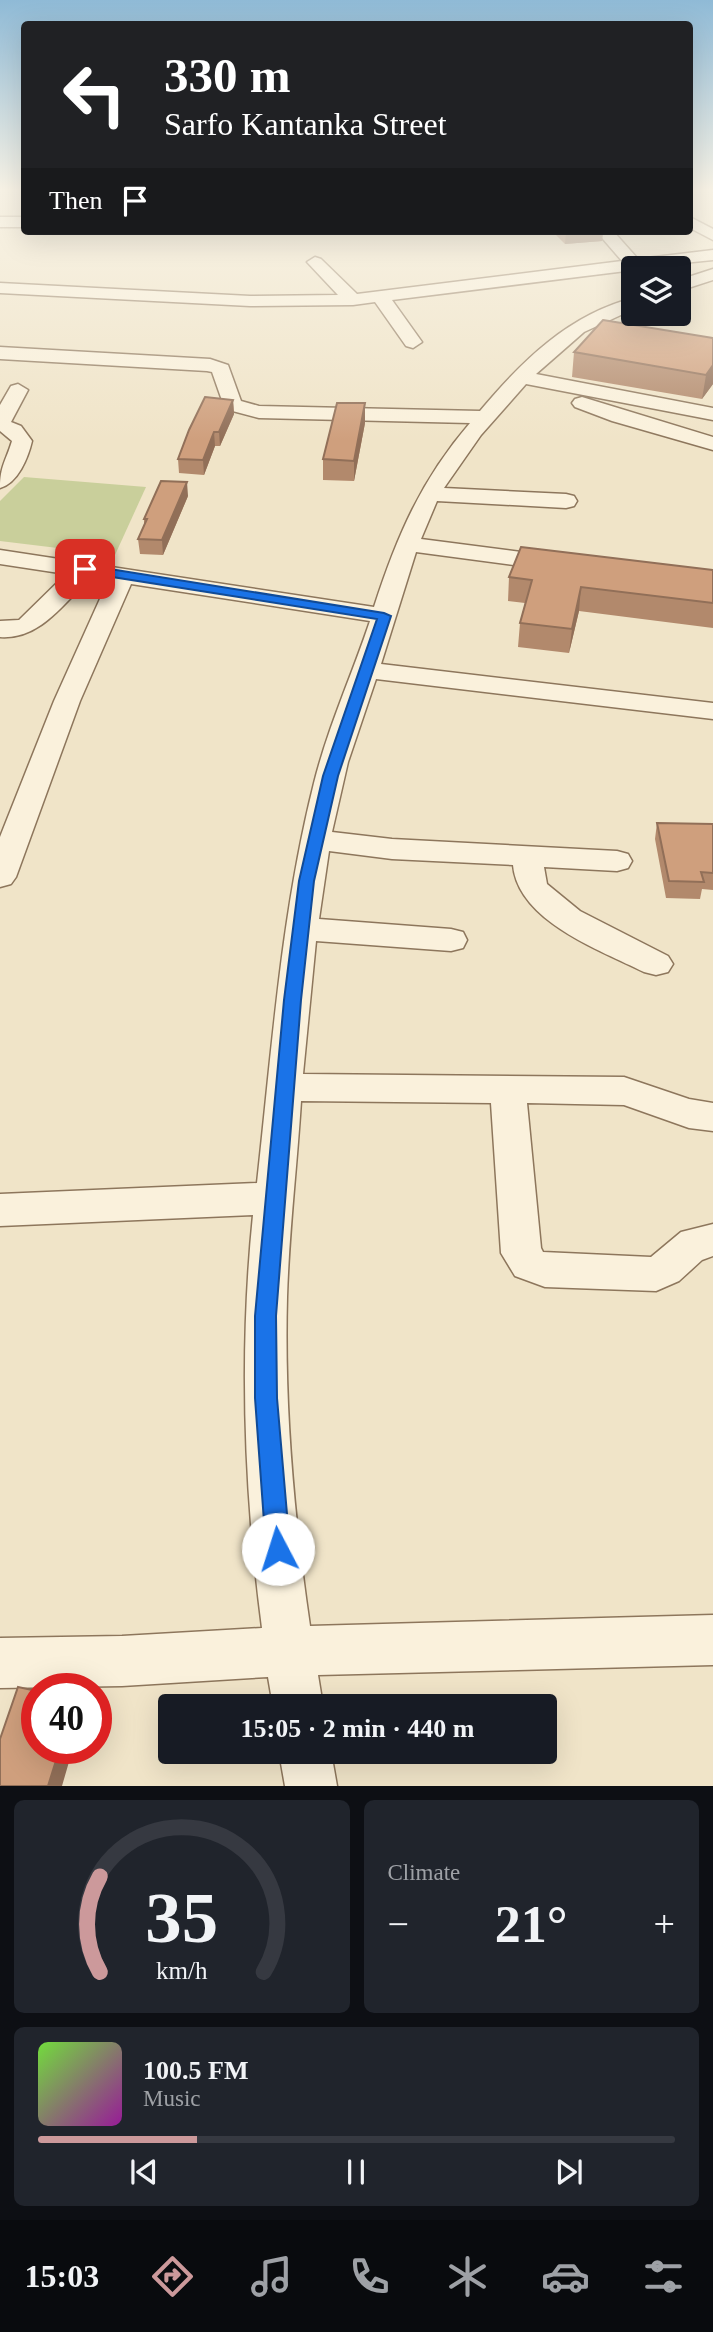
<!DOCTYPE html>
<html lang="en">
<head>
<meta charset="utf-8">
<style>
	body { margin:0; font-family:"Times New Roman",serif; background:#20242c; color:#f1f3f6; height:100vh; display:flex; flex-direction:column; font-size:26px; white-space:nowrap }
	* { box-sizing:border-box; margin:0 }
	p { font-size:23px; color:#9ea1a6 }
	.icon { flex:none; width:38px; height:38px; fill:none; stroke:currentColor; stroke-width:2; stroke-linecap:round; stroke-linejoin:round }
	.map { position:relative; height:1786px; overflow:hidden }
	.side { display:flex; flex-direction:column; gap:14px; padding:14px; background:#0d0f14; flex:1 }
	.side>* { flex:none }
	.top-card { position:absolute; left:21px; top:21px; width:672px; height:214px; border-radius:7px; box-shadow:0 7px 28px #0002; background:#202124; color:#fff; overflow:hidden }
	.buttons { position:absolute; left:621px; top:256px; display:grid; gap:14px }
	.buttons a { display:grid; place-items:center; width:70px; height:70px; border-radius:7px; background:#171b24; box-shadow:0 7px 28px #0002; font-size:35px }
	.speed { position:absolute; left:21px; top:1673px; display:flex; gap:14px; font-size:35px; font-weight:700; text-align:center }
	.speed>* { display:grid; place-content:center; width:91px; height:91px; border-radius:50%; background:#171b24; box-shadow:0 7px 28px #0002; line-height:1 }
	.speed .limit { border:10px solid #d22; background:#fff; color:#111 }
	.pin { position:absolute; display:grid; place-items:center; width:60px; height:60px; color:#fff; margin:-30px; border-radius:14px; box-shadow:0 4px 10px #0006 }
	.me { position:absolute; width:77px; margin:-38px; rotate:355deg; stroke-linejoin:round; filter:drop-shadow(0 0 5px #0008) }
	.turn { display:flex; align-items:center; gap:24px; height:147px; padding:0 28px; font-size:32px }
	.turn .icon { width:91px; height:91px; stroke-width:2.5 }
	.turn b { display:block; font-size:49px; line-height:60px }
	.then { display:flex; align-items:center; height:66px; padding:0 28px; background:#0003; gap:14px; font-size:26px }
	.big { font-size:52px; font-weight:700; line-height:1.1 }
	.side .tile { flex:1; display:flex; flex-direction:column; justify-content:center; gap:10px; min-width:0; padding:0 24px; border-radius:10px; background:#20242c }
	.side .dial { align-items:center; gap:0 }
	.dial svg { height:182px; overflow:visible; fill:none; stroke:#363941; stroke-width:7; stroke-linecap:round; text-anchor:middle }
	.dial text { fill:#f1f3f6; stroke:none }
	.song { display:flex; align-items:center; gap:21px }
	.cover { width:84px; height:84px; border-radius:10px; background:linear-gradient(135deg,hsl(100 70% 55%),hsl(300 70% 35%)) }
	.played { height:7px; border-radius:4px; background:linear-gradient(90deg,#cc999b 25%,#363941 25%) }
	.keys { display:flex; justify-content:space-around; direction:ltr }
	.heat { display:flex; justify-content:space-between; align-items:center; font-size:38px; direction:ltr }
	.side .tiles { flex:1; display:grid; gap:14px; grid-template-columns:1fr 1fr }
	.tile:last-child { grid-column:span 2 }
	.trip { position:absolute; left:158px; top:1694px; width:399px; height:70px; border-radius:7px; background:#171b24; box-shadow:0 7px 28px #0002; font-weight:700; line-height:70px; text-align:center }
	.tabs { display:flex; height:112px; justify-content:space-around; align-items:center; background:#090b0e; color:#9ea1a6 }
	.tabs .icon { width:49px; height:49px }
	.tabs .current { color:#cc999b }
	.tabs b { font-size:32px; color:#f1f3f6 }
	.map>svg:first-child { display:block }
</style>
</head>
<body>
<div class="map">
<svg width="713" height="1786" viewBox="0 0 713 1786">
	<rect width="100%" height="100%" fill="#f0e4c8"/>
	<!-- green -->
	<path fill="#c9cf9b" d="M 24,477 L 146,487 L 115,555 L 0,541 L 0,501 Z"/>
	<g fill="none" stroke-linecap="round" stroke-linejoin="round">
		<!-- minor casing -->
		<g stroke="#8d765c" stroke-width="3">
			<path id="minor" d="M 0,217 L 24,217 L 24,227 L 0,227 Z
				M 690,217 L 713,229 L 713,240 L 690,228 Z
				M 596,231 L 613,231 L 638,259 L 713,250 L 713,260 L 634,268 L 634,270 L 392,300 L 422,342 L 413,348 L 406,346 L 375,302 L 353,305 L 250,306 L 0,293 L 0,283 L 250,296 L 338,295 L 307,262 L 315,257 L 321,259 L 357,294 L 622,261 Z
				M 713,269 L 713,280 L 679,291 L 679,280 Z
				M 634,298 L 634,309 L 584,332 L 536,374 L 713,408 L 713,420 L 526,384 L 481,435 L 444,488 L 566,494 L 574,496 L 577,501 L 574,506 L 566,508 L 437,501 L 421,539 L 559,557 L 567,559 L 571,564 L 567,569 L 559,571 L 416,552 L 381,664 L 713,703 L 713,719 L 376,679 L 348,762 L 332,832 L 392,839 L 617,851 L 628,854 L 632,861 L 628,868 L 617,871 L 544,867 L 547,884 L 580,911 L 668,956 L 673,964 L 668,972 L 656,975 L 644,972 C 600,950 518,921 513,865 L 392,859 L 329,851 L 319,919 L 451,929 L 463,932 L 467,940 L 463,948 L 451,951 L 316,941 L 303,1074 L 624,1077 L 689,1099 L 713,1103 L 713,1131 L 689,1128 L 624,1105 L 527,1103 L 541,1248 L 543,1252 L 651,1257 L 681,1232 L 713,1224 L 713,1256 L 702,1260 L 679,1281 L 656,1291 L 545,1287 L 515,1276 L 501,1253 L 491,1103 L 301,1101 C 297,1166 289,1231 287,1297 C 284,1407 294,1517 310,1626 L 713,1615 L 713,1665 L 318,1675 L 323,1706 L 273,1706 L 268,1677 L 122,1686 L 0,1688 L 0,1638 L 122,1636 L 262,1628 C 244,1491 239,1352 253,1215 L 0,1226 L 0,1194 L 257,1183 C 272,1049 281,914 314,783 C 328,727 352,675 370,621 L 131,584 L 80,701 L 16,877 L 11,884 L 0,887 L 0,837 L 54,701 L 108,581 L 90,578 C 64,603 40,640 0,637 L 0,621 L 19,620 L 66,574 L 0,564 L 0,550 L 374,607 C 397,536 421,480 470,423 L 259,418 L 225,409 L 212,372 L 207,371 L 0,359 L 0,347 L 210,359 L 228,365 L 241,401 L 259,406 L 480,411 C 521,362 569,314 634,298 Z
				M 18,384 L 28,390 L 11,422 L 21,426 L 32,441 C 28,458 18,483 0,488 C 0,466 6,461 12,441 L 0,431 L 0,405 L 11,386 Z
				M 582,397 L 713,437 L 713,450 L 612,421 L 575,407 L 572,403 L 575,399 Z
				M 279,1752 L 331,1752 L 337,1786 L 285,1786 Z"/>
		</g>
		<!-- minor -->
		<use href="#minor" fill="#faf1dc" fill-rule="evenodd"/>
	</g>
	<!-- wall -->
	<path fill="#b2896c" d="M 552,231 L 603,231 L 602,241 L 565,244 Z
		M 713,338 L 713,384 L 702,399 L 572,377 L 574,352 Z
		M 233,400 L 234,414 L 220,446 L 215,446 L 204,475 L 179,473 L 178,459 Z
		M 365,423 L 354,481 L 323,480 L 323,459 Z
		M 188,496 L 163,555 L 140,554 L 138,539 L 144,526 L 144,519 Z
		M 713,570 L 713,628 L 579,611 L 569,653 L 518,647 L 520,623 L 525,603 L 508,601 L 509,577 Z
		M 657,823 L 713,824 L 713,890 L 702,889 L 700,899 L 666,898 L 655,839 Z"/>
	<!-- shaded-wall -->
	<path fill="#916f58" d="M 603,231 L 602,241 L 565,244 L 566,233 Z
		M 713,365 L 713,384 L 702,399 L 706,375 Z
		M 233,400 L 234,414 L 220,446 L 219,432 Z
		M 365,403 L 365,423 L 354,481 L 354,461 Z
		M 214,432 L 215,446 L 204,475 L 203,460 Z
		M 187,482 L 188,496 L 163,555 L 162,540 Z
		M 581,587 L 579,611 L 569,653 L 572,629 Z
		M 60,1748 L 73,1748 L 62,1786 L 48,1786 Z"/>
	<!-- building -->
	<path fill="#cf9f7d" stroke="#916f58" stroke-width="2" d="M 563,231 L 598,231 L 566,233 Z
		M 603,320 L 713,338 L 713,365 L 706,375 L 574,352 Z
		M 205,397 L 233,400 L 219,432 L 214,432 L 203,460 L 178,459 L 189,430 Z
		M 337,403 L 365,403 L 354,461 L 323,459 Z
		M 161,481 L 187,482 L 162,540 L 138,539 L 147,519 L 144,519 Z
		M 521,547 L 713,570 L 713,603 L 581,587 L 572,629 L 520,623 L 532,580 L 509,577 Z
		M 657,823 L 713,824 L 713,873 L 701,872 L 704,882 L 669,881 Z
		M 18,1687 L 37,1691 L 37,1748 L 60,1748 L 48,1786 L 0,1786 L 0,1739 Z"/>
	<!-- sky -->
	<linearGradient id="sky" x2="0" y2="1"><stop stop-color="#8fbad6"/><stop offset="0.43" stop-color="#f8f3e6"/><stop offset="1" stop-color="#f8f3e6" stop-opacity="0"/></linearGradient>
	<rect width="713" height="441" fill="url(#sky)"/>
	<!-- route -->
	<path fill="#1a73e8" stroke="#114b97" stroke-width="2" d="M 85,565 L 384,613 L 391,616 L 338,776 L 314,881 L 301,1000 L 276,1316 L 277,1398 L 290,1549 L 287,1558 L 278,1561 L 270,1558 L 266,1549 L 255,1398 L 255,1316 L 284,1000 L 299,881 L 323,776 L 377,619 L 81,572 L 79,569 Z"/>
</svg>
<div class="buttons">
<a><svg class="icon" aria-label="layers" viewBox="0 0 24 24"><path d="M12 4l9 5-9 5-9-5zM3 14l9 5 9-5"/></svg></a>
</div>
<div class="speed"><div class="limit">40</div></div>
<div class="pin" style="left:85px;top:569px;background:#d93025"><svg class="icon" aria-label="arrive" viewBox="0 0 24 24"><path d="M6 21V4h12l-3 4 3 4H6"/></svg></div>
<svg class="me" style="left:278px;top:1549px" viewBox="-20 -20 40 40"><circle r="19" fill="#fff"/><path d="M0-13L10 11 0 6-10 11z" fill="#1a73e8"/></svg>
<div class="trip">15:05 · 2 min · 440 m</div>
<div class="top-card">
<div class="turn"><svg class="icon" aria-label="left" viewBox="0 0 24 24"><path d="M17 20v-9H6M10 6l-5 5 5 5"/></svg><div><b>330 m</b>Sarfo Kantanka Street</div></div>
<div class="then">Then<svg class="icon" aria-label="arrive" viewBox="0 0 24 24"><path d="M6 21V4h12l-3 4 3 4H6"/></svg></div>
</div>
</div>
<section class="side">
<div class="tiles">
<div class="tile dial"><svg viewBox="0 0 100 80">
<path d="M14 69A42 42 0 1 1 86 69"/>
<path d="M14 69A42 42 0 0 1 14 27" stroke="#cc999b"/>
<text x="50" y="56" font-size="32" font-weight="700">35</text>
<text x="50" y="72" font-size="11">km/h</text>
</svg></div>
<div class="tile"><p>Climate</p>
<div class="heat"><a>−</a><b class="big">21°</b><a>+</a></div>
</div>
<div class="tile">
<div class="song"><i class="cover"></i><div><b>100.5 FM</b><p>Music</p></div></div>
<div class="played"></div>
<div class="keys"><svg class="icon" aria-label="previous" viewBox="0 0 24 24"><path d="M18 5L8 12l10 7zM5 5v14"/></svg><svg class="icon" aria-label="pause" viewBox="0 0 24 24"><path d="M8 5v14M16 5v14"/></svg><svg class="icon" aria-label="next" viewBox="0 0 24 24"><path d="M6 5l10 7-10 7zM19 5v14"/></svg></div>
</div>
</div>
</section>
<nav class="tabs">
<b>15:03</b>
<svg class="icon current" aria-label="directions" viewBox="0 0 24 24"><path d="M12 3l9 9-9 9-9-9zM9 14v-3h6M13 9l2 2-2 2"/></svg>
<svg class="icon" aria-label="music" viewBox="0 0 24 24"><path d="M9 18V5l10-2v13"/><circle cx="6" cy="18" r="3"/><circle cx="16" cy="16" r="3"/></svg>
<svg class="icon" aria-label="phone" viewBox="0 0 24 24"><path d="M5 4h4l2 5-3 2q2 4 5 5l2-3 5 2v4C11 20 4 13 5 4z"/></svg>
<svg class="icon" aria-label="climate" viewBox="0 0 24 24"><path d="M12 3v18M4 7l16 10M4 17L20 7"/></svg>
<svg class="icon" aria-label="car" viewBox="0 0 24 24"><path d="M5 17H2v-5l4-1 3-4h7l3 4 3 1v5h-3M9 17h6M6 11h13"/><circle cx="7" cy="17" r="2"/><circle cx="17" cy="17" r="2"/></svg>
<svg class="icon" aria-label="filters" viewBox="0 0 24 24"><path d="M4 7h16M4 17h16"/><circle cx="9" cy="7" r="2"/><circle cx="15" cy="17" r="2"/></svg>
</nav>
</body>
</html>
